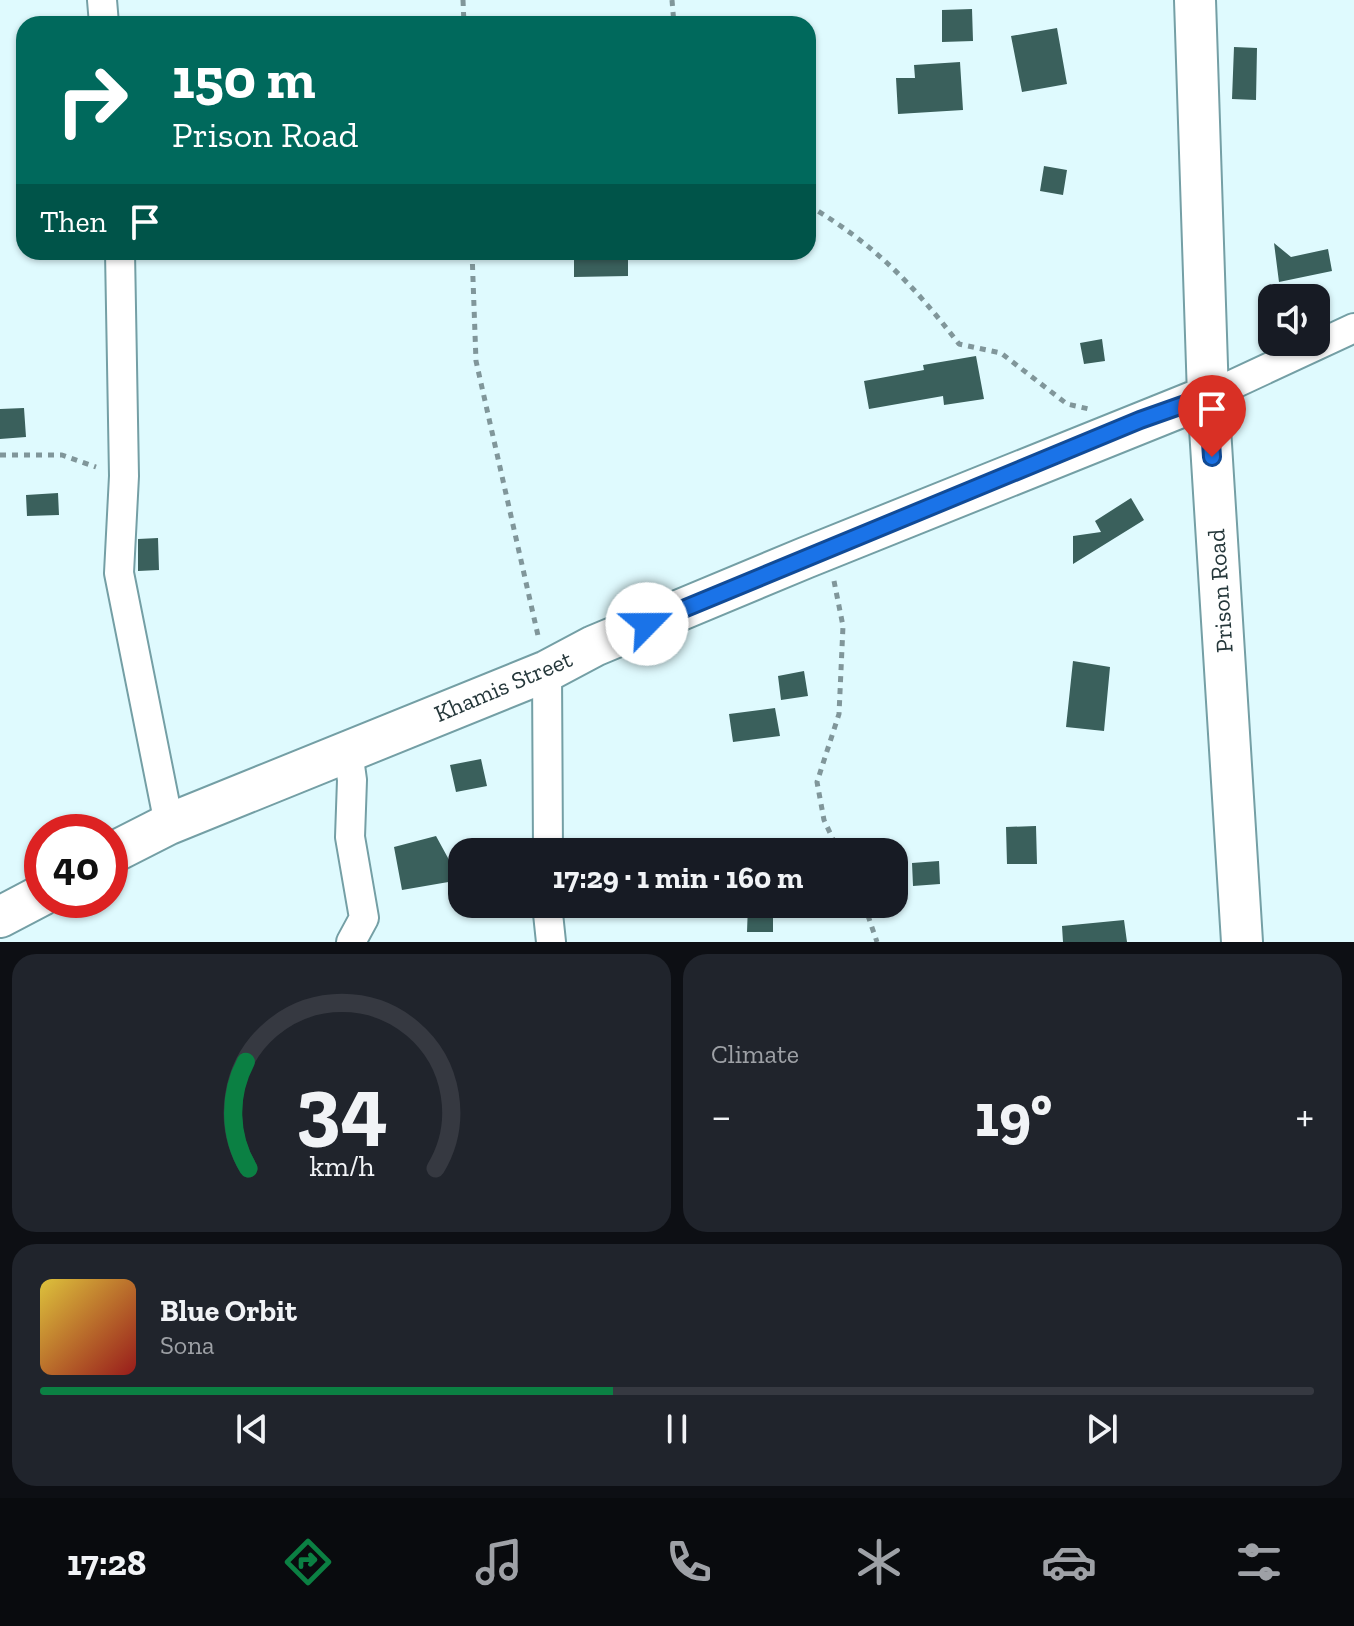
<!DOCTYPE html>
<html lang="en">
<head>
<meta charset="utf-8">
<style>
	body { margin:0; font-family:"Zilla Slab",serif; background:#20242c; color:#f1f3f6; height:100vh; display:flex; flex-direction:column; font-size:30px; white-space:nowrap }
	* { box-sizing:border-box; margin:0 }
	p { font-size:26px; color:#9ea1a6 }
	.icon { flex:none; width:44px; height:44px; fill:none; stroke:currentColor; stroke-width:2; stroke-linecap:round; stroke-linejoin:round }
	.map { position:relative; height:942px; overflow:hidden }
	.drawer { display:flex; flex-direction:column; gap:12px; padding:12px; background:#0d0f14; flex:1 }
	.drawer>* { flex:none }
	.hud { position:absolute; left:16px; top:16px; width:800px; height:244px; border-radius:24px; box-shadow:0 2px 6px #0004; background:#00695c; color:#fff; overflow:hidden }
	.buttons { position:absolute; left:1258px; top:284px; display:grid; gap:16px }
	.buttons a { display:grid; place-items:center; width:72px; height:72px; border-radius:16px; background:#171b24; box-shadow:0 2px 6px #0004; font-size:40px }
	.speed { position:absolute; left:24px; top:814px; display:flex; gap:16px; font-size:40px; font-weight:700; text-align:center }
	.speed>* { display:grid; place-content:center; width:104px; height:104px; border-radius:50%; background:#171b24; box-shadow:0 2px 6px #0004; line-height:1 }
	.speed .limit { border:12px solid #d22; background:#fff; color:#111 }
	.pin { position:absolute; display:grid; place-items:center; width:68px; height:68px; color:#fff; margin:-82px -34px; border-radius:50% 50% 50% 0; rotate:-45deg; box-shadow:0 0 8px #0007 }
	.pin .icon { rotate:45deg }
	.me { position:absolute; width:88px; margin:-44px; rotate:67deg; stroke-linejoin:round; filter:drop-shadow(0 0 6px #0008) }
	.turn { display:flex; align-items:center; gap:28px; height:168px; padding:0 24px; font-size:36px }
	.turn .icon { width:104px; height:104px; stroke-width:2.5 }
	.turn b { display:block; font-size:56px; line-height:68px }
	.then { display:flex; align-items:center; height:76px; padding:0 24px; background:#0003; gap:16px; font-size:30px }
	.big { font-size:60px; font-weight:700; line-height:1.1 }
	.drawer .card { flex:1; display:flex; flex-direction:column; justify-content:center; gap:12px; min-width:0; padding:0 28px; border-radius:24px; background:#20242c }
	.drawer .dial { align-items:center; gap:0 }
	.dial svg { height:208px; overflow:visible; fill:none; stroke:#363941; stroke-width:7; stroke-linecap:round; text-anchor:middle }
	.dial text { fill:#f1f3f6; stroke:none }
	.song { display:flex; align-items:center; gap:24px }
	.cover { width:96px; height:96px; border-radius:12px; background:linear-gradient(135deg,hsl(50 70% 55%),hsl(0 70% 35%)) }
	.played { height:8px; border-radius:4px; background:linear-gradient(90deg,#0b8043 45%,#363941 45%) }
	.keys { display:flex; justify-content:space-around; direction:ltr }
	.heat { display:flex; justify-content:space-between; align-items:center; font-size:44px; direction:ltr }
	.drawer .tiles { flex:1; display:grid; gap:12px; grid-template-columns:1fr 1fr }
	.card:last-child { grid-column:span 2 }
	.trip { position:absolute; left:448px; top:838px; width:460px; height:80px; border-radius:24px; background:#171b24; box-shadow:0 2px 6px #0004; font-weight:700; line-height:80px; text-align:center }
	.tab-bar { display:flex; height:128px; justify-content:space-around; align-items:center; background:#090b0e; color:#9ea1a6 }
	.tab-bar .icon { width:56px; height:56px }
	.tab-bar .current { color:#0b8043 }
	.tab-bar b { font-size:36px; color:#f1f3f6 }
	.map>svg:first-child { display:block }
</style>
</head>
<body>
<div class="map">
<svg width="1354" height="942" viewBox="0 0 1354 942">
	<rect width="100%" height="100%" fill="#dffafe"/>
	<!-- building -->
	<path fill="#3a605c" d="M 972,9 L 973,41 L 942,42 L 942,10 Z
		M 1057,28 L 1067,84 L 1022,92 L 1011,36 Z
		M 1234,47 L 1257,48 L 1256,100 L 1232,99 Z
		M 960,62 L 963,110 L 898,114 L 896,78 L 915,78 L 914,65 Z
		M 1044,166 L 1067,170 L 1063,195 L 1040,191 Z
		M 1274,243 L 1291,257 L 1328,249 L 1332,271 L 1279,282 Z
		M 574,252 L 628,252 L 628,276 L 574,277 Z
		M 1102,339 L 1105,361 L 1084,364 L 1080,343 Z
		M 976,356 L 984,399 L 944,405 L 943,396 L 869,409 L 864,381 L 924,370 L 923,365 Z
		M 24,408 L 26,437 L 0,439 L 0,409 Z
		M 58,493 L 59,515 L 27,516 L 26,495 Z
		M 1131,498 L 1144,520 L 1073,564 L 1073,536 L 1101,532 L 1095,521 Z
		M 158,538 L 159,570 L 138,571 L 138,539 Z
		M 1073,661 L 1110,667 L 1104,731 L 1066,727 Z
		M 804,671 L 808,696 L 781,700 L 778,676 Z
		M 775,708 L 780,736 L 733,742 L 729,714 Z
		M 481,759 L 487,786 L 456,792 L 450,765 Z
		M 1036,826 L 1037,864 L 1007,864 L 1006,827 Z
		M 436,836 L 460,880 L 402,890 L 394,847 Z
		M 939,861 L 940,884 L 913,886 L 912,863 Z
		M 748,904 L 773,904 L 773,932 L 747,932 Z
		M 1124,920 L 1127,942 L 1063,942 L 1062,926 Z"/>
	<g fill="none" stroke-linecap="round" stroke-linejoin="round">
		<!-- street casing -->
		<g stroke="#749fa5" stroke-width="32">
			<path id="street" d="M 102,0 L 104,24
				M 120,252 L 124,476 L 119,573 L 169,824
				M 1208,396 L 1354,328
				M 547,671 L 548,852
				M 348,751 L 352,780 L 350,837 L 364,918 L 351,942
				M 547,904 L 551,942"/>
		</g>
		<!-- secondary casing -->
		<g stroke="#749fa5" stroke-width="44">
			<path id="secondary" d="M 1195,0 L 1208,396 L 1242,942
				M 110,854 L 169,824 L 547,671 L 594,646 L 805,558 L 1208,396
				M 0,917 L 42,895"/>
		</g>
		<!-- path -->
		<path stroke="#80969a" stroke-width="5" stroke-dasharray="6 6" stroke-linecap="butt" d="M 463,0 L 464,24
			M 672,0 L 674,24
			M 808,205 C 875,245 912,283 959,344 L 1001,353 L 1067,404 L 1089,409
			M 472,252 L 476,361 L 539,640
			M 0,455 L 62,455 L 96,467
			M 834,581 L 843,626 L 839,714 L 817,782 L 824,820 L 839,852
			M 864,904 L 877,942"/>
		<!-- street -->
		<use href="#street" stroke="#fff" stroke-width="28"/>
		<!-- secondary -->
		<use href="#secondary" stroke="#fff" stroke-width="40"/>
	</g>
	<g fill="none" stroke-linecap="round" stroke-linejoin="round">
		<!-- route casing -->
		<g stroke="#114b97" stroke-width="20">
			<path id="route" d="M 647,624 L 1140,420 L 1208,396 L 1212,457"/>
		</g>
		<!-- route -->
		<use href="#route" stroke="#1a73e8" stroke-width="14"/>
	</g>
	<g text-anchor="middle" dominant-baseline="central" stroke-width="8" stroke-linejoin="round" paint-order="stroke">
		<!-- street labels -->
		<g font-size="24" fill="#25373a" stroke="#fff">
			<text transform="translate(1220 591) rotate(-94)">Prison Road</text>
			<text transform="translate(503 686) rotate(-23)">Khamis Street</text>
		</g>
	</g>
</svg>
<div class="buttons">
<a><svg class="icon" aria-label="sound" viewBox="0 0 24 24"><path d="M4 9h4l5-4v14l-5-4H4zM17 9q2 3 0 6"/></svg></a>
</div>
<div class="speed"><div class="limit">40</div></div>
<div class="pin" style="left:1212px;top:457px;background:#d93025"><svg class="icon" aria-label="arrive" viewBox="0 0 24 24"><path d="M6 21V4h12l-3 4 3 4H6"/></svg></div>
<svg class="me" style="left:647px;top:624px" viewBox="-20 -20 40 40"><circle r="19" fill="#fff"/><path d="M0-13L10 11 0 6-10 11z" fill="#1a73e8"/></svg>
<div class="trip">17:29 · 1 min · 160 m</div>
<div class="hud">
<div class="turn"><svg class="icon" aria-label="right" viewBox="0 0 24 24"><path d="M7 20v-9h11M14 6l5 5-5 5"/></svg><div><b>150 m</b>Prison Road</div></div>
<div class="then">Then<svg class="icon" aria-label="arrive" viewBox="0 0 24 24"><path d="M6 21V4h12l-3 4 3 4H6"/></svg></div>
</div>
</div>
<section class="drawer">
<div class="tiles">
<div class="card dial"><svg viewBox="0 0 100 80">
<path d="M14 69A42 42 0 1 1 86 69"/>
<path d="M14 69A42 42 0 0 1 13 28" stroke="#0b8043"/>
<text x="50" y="56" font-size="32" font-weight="700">34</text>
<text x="50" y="72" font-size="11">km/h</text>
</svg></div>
<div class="card"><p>Climate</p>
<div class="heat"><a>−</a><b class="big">19°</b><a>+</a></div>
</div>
<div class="card">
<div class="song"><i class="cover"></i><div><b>Blue Orbit</b><p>Sona</p></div></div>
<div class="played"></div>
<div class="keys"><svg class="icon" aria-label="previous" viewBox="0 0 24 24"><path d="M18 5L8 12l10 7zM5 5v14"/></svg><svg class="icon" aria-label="pause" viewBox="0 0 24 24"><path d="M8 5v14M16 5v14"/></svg><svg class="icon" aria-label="next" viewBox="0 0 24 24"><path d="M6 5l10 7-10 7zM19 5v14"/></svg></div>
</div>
</div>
</section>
<nav class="tab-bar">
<b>17:28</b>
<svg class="icon current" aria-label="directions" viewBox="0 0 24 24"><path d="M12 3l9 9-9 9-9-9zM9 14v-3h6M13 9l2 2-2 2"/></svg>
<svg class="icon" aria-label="music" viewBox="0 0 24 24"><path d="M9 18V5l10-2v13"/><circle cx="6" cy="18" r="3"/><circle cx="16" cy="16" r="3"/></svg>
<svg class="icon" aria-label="phone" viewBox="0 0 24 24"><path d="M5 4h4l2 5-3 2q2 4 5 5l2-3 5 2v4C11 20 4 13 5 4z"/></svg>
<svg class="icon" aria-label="climate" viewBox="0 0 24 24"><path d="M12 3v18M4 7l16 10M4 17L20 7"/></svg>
<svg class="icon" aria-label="car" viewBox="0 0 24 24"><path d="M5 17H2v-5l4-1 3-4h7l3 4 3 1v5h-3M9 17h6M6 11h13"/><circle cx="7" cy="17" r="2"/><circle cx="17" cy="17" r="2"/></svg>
<svg class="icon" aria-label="filters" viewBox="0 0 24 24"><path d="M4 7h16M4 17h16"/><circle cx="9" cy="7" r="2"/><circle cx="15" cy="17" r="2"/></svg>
</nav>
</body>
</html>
